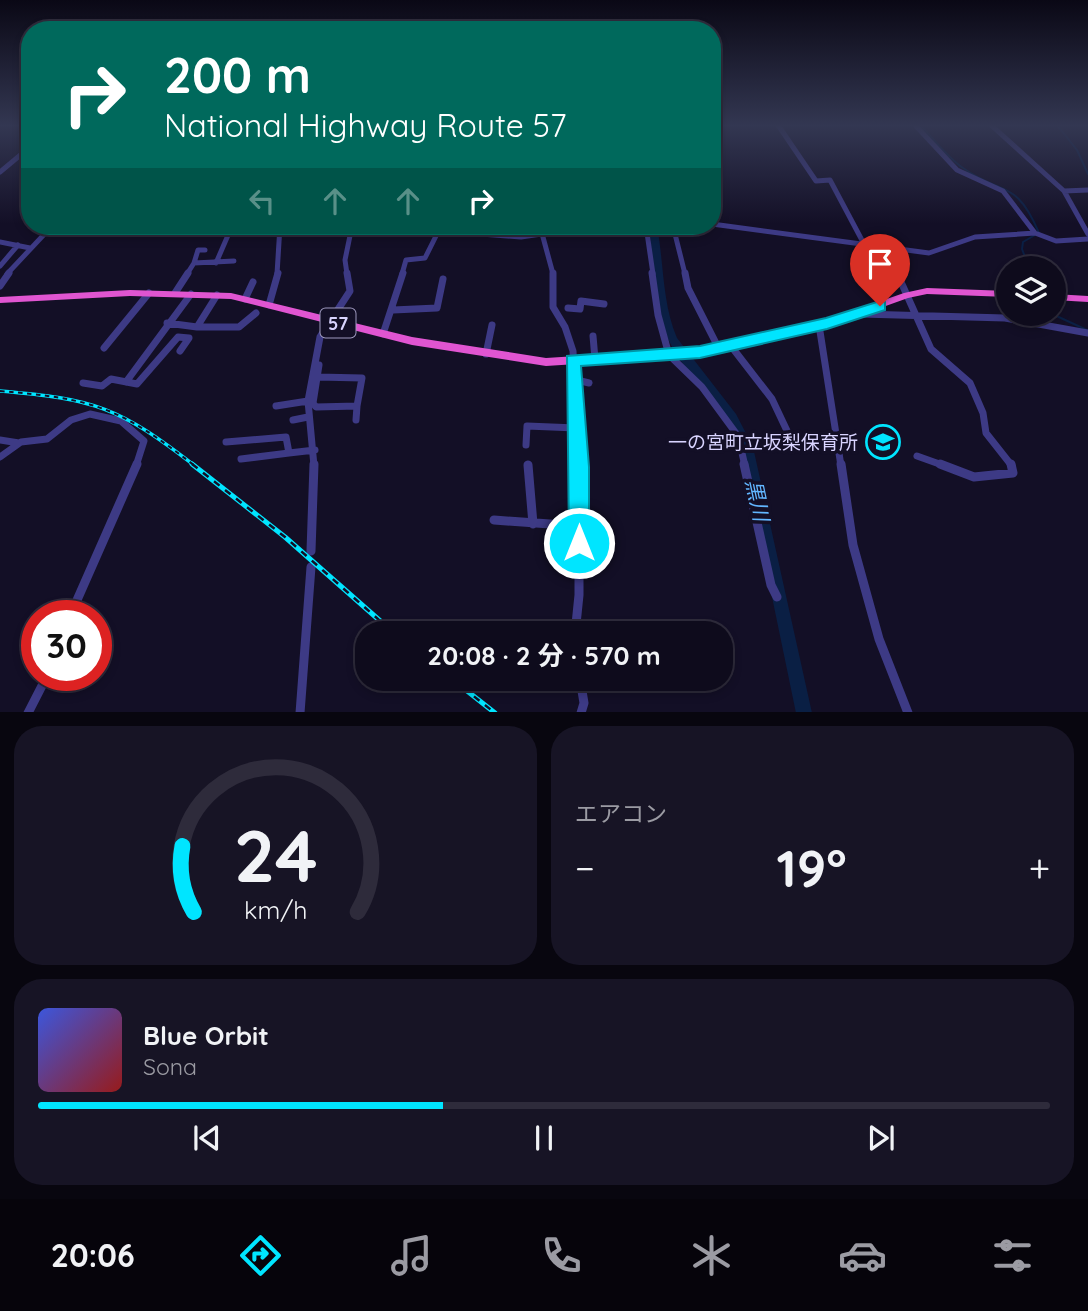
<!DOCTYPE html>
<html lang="ja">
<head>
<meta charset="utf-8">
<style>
	body { margin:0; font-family:Quicksand,"Noto Sans JP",sans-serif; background:#171425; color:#f1f3f6; height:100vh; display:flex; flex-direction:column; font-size:26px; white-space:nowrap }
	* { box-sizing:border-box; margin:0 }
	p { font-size:23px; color:#9b9ba3 }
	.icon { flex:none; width:38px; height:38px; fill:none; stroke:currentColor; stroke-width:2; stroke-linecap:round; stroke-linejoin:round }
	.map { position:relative; height:712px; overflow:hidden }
	.panel { display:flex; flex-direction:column; gap:14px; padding:14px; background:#08060f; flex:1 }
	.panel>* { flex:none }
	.guide { position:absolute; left:21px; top:21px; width:700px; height:214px; border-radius:28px; box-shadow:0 4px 10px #0003,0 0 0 2px #2e2b3b; background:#00695c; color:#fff; overflow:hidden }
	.tools { position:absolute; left:996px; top:256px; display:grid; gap:14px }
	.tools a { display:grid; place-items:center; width:70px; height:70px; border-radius:50%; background:#0e0b1c; box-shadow:0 4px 10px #0003,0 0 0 2px #2e2b3b; font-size:35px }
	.speed { position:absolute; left:21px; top:600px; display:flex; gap:14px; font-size:35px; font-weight:700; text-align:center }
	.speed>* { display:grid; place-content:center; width:91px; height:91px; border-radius:50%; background:#0e0b1c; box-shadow:0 4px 10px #0003,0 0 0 2px #2e2b3b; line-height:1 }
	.speed .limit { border:10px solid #d22; background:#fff; color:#111 }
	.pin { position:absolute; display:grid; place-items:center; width:60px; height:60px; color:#fff; margin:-72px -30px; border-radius:50% 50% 50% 0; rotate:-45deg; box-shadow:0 0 7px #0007 }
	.pin .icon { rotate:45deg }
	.me { position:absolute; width:77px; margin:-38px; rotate:0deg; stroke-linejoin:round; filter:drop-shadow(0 0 5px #0008) }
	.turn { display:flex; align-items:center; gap:24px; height:147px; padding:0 28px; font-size:32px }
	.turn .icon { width:91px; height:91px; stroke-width:2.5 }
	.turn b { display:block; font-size:49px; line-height:60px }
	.lanes { display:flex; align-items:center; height:66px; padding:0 28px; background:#0003; justify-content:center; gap:35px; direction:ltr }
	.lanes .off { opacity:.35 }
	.big { font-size:52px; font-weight:700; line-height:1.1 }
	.panel .card { flex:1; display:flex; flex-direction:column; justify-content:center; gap:10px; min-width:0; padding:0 24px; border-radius:28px; background:#171425 }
	.panel .dial { align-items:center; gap:0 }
	.dial svg { height:182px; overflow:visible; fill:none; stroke:#2e2b3b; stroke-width:7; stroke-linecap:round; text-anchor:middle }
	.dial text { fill:#f1f3f6; stroke:none }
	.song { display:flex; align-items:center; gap:21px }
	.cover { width:84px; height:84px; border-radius:10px; background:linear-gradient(135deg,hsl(230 70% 55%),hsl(0 70% 35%)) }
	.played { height:7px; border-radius:4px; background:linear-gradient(90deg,#00e5ff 40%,#2e2b3b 40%) }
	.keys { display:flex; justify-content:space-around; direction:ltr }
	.heat { display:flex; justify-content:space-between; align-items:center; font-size:38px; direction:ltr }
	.panel .tiles { flex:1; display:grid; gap:14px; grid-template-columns:1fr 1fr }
	.card:last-child { grid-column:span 2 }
	.trip { position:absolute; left:355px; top:621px; width:378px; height:70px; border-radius:28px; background:#0e0b1c; box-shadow:0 4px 10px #0003,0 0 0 2px #2e2b3b; font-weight:700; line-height:70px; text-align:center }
	.tabs { display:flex; height:112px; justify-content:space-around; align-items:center; background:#06040b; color:#9b9ba3 }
	.tabs .icon { width:49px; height:49px }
	.tabs .selected { color:#00e5ff }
	.tabs b { font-size:32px; color:#f1f3f6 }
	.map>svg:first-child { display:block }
</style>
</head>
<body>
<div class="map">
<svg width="1088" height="713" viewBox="0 0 1088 713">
	<rect width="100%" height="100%" fill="#130f26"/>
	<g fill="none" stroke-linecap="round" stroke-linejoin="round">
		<!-- stream -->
		<path stroke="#0a1f44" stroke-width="2" d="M 920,125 C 934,139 947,157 963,168 C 1002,196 1016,178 1039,233
			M 1057,125 L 1077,150 L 1088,174
			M 1029,268 L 1022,249 L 1023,242 L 1035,235
			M 1050,313 L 1087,330"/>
		<!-- river -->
		<path fill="#0a1f44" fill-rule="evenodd" d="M 649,226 L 657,226 C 664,263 662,303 677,338 L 736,414 L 753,447 L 812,713 L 796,713 L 741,447 C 723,406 687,378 668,339 C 652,307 653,260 649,226 Z"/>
		<!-- minor-far2 -->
		<path stroke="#3d3a85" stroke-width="5" d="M 778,125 L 816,181 L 830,180 L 864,244
			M 915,125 L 957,170 L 1003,191 L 1035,233
			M 991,125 L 1064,191 L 1088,234
			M 0,172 L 30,147
			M 1064,191 L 1088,190
			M 712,224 L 929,253 L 975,237 L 1035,233 L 1056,241 L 1088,239
			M 101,226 L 121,227
			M 122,226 L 116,234 L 143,234
			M 540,226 L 553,274
			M 646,226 L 653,274
			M 673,226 L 685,274
			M 352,228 L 403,228 L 521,237 L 596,226
			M 0,242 L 30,248
			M 873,245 L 898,274
			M 205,250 L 198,250 L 194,263 L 234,261
			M 216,263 L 232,226
			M 0,266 L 18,245
			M 7,274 L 52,226
			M 187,274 L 194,263
			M 277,274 L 280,226
			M 347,274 L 345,260 L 352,226
			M 402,274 L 406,260 L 425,258 L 438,232"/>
		<!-- minor-far1 -->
		<path stroke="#3d3a85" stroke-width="7" d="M 553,273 L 553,307 L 565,327 L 573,351 L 579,466
			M 652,273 L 658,315 L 669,355 L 702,387 L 738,436 L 745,466
			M 685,273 L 688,288 L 719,349
			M 897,273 L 931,349 L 970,383 L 983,413 L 986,433 L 1012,466
			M 0,286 L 9,273
			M 175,293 L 188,273
			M 245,299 L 253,282
			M 269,305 L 278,273
			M 568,308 L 580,309 L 581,301 L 604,304
			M 393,310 L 437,308 L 443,279
			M 861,314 L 1005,318 L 1088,333
			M 167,323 L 197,327 L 217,295
			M 819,325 L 841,466
			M 197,327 L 239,327 L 256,313
			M 383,334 L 403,273
			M 593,336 L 595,359
			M 731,346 L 772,399 L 789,435
			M 104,348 L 149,293
			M 486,354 L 492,325
			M 318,377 L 362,378 L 357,406 L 316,407 L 313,403 L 319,365
			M 573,379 L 589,383
			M 126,382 L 191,294
			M 83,383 L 102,386 L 111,379 L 137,384 L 178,337 L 189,338 L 180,351
			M 276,406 L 308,401
			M 293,420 L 308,417
			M 356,420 L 357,406
			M 0,440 L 19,443
			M 226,442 L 286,437 L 289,453 L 315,450
			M 526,445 L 527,426 L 576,428
			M 917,456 L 945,466
			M 0,457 L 21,442 L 47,439 L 71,420 L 90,414 L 121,421 L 144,441 L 136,466
			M 241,459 L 289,453
			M 314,466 L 308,401 L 320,337 L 350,291 L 347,273"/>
		<!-- minor -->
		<path stroke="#3d3a85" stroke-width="9" d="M 744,464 L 771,585 L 777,597
			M 841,464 L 853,545 L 879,639 L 908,713
			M 940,464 L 974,477 L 1013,473 L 1011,464
			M 528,465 L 533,524
			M 494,520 L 578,526
			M 311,551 L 314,464
			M 70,616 L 137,464
			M 575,634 L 579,595 L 579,464
			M 580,679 L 584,703 L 581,713
			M 28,713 L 47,676
			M 300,713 L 311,567"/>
		<!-- trunk -->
		<path fill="#e055d1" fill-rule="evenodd" d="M 927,288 L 1008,291 L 1008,297 L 927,294 L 908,298 L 827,327 L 700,356 L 546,366 L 412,345 L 231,299 L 130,296 L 0,303 L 0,297 L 130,290 L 231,293 L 412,337 L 546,358 L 700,348 L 826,320 L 904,293 Z
			M 1054,294 L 1088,296 L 1088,302 L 1054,300 Z"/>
		<!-- rail-far1 casing -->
		<g stroke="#00e5ff" stroke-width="3.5">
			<path id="rail-far1" d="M 0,391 C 95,399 119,407 195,466"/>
		</g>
		<!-- rail casing -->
		<g stroke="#00e5ff" stroke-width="5">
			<path id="rail" d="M 192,464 L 285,537 L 395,634
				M 452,679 L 495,713"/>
		</g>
		<!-- rail-far1 -->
		<use href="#rail-far1" stroke="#130f26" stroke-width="2" stroke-dasharray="4.5" stroke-linecap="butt"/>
		<!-- rail -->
		<use href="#rail" stroke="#130f26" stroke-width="2.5" stroke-dasharray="7" stroke-linecap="butt"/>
	</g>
	<!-- sky -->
	<linearGradient id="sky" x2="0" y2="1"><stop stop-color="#0a0815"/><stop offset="0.56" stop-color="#333752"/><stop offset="1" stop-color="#333752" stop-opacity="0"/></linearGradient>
	<rect width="1088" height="224" fill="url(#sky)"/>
	<!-- route -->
	<path fill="#00e5ff" stroke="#0095a6" stroke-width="2" d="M 880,301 L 885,302 L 885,310 L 827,329 L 700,358 L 581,366 L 589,467 L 589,543 L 586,550 L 579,553 L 572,550 L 569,543 L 567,356 L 700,346 L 826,318 Z"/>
	<!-- icons -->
	<defs>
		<g id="school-ring" transform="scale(1.75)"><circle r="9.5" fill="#130f26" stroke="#00e5ff" stroke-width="1.5"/><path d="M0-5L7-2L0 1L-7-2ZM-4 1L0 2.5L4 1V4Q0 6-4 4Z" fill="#00e5ff"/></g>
	</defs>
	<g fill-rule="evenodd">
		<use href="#school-ring" x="883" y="442"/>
	</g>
	<g text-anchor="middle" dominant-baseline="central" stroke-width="7" stroke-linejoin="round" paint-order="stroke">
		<!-- shield labels -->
		<rect fill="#130f26" stroke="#9e99be" stroke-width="2" x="320.5" y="308.5" width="35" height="29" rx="5"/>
		<g font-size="18" font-weight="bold" fill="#d9d4ff">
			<text x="338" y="323">57</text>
		</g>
		<!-- poi labels -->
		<g font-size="19" fill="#d9d4ff" stroke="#130f26" text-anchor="end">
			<text x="858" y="442">一の宮町立坂梨保育所</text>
		</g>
		<!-- water labels -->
		<g font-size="21" font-style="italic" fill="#62b6ff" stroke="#130f26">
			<text transform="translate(758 500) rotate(78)">黒川</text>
		</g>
	</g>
</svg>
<div class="tools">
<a><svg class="icon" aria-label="layers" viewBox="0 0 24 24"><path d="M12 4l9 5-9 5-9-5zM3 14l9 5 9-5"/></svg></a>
</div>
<div class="speed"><div class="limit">30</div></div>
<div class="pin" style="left:880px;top:306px;background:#d93025"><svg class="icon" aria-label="arrive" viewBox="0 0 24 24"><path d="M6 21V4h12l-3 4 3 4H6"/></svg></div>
<svg class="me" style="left:579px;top:543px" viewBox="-20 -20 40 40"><circle r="17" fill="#00e5ff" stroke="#fff" stroke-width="3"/><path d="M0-11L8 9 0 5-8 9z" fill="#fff"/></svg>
<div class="trip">20:08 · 2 分 · 570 m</div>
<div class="guide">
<div class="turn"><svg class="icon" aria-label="right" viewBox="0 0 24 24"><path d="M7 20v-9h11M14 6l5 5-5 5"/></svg><div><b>200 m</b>National Highway Route 57</div></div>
<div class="lanes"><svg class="icon off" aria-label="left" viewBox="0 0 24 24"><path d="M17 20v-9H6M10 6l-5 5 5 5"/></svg><svg class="icon off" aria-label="ahead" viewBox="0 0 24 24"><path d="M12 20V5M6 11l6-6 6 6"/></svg><svg class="icon off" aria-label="ahead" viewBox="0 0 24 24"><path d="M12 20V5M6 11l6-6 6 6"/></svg><svg class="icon" aria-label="right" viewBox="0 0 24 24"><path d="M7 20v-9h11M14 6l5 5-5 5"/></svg></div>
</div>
</div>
<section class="panel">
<div class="tiles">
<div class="card dial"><svg viewBox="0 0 100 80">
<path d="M14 69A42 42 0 1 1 86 69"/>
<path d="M14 69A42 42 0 0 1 9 40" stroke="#00e5ff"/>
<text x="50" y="56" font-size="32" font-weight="700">24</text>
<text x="50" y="72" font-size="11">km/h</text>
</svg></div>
<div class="card"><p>エアコン</p>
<div class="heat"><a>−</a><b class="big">19°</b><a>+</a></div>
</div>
<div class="card">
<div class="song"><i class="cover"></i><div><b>Blue Orbit</b><p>Sona</p></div></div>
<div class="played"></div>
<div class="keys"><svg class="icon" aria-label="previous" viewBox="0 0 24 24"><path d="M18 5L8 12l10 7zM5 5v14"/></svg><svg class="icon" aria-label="pause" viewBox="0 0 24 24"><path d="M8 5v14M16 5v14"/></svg><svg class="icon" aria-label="next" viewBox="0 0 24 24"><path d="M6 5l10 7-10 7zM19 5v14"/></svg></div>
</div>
</div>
</section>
<nav class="tabs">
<b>20:06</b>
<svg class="icon selected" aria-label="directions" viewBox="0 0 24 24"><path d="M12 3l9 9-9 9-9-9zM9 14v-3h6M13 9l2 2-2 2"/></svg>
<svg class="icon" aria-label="music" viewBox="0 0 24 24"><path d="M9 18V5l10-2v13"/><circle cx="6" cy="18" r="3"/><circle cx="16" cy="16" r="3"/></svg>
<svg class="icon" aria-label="phone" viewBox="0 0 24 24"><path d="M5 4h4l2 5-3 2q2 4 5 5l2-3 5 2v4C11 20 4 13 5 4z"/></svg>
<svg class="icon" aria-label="climate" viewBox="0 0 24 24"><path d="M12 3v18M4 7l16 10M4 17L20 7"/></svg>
<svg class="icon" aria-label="car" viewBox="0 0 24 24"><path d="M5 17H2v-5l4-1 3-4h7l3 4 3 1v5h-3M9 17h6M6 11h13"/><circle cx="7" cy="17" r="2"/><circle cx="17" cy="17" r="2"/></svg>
<svg class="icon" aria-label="filters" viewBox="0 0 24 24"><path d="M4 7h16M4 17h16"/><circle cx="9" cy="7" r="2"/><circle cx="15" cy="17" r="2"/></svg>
</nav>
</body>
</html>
